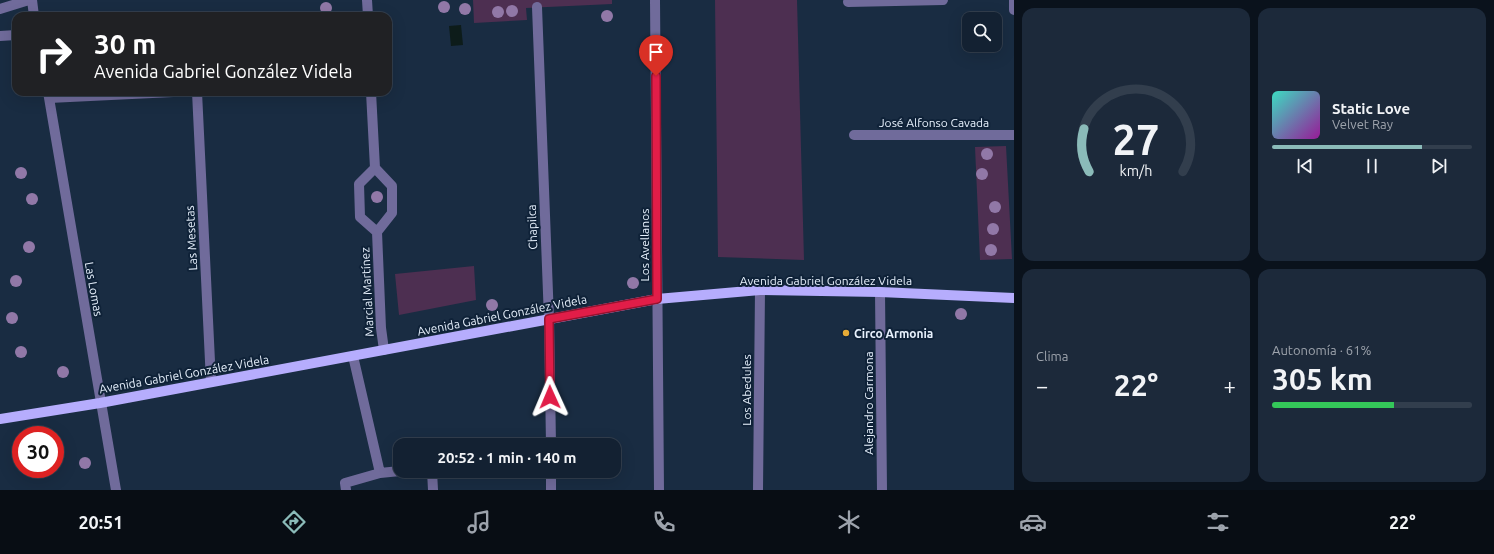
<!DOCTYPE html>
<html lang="es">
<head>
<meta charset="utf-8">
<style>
	body { margin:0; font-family:Ubuntu,sans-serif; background:#1c293a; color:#f1f3f6; height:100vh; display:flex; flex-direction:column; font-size:15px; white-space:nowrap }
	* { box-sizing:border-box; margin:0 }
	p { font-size:13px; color:#9da3ac }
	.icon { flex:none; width:22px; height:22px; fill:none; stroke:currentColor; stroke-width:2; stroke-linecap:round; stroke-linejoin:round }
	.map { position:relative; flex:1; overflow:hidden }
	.panel { display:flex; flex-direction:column; gap:8px; padding:8px; background:#0a121c; width:480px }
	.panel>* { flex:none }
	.hud { position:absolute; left:12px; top:12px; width:380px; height:84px; border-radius:12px; box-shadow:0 4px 16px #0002,0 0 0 1px #323e4d; background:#202124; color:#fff; overflow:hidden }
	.tools { position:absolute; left:962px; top:12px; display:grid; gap:8px }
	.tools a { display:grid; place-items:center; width:40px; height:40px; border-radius:8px; background:#132132; box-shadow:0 4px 16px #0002,0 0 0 1px #323e4d; font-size:20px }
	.speed { position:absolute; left:12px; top:426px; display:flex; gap:8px; font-size:20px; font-weight:700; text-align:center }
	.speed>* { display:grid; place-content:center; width:52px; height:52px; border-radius:50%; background:#132132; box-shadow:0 4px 16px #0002,0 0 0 1px #323e4d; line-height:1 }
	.speed .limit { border:6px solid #d22; background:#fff; color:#111 }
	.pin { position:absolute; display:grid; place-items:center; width:34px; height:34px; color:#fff; margin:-41px -17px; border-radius:50% 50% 50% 0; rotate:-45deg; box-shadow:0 0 4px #0007 }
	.pin .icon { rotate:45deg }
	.me { position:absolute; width:44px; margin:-22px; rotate:359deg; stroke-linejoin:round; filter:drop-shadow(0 0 3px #0008) }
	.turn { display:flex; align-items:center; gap:14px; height:84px; padding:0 16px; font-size:18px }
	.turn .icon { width:52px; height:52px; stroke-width:2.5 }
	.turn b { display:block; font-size:28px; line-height:34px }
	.big { font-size:30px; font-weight:600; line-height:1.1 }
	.panel .widget { flex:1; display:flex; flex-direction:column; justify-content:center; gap:6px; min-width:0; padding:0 14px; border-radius:12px; background:#1c293a }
	.panel .dial { align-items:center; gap:0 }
	.dial svg { height:104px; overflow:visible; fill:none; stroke:#323e4d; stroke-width:7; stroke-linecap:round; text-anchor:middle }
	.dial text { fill:#f1f3f6; stroke:none }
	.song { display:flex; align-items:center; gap:12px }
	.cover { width:48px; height:48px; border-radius:6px; background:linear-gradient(135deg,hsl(170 70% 55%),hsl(300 70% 35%)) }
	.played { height:4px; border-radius:2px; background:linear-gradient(90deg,#8bbbb9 75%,#323e4d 75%) }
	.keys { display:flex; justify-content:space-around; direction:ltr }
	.heat { display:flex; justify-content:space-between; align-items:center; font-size:22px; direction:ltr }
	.charge { height:6px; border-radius:3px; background:linear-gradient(90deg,#34c759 61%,#323e4d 0) }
	.panel .tiles { flex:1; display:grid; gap:8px; grid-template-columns:repeat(2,1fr) }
	.trip { position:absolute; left:393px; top:438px; width:228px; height:40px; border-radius:12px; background:#132132; box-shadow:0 4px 16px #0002,0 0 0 1px #323e4d; font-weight:600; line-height:40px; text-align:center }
	.dock { display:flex; height:64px; justify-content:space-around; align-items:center; background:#080d14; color:#9da3ac }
	.dock .icon { width:28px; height:28px }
	.dock .current { color:#8bbbb9 }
	.dock b { font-size:18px; color:#f1f3f6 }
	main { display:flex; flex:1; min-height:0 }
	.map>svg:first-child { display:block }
</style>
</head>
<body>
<main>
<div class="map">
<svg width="1014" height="490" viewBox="0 0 1014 490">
	<rect width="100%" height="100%" fill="#192c42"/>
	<!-- green -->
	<path fill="#4d2f51" d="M 473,0 L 612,0 L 612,4 L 526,8 L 527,20 L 474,23 Z
		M 715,0 L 797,0 L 804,260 L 718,257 Z
		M 1006,146 L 1012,259 L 980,260 L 975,147 Z
		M 474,266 L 476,300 L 399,315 L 395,274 Z"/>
	<!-- water -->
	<path fill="#0d1c1a" d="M 461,25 L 463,45 L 451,46 L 449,26 Z"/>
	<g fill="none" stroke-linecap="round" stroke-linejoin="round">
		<!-- minor -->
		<path stroke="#706b9b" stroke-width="10" d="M 32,0 L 34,16
			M 367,0 L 368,16
			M 655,0 L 659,490
			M 1014,0 L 1014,10
			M 848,2 L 943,0
			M 537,7 L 549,319 L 551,445
			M 0,9 L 29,0
			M 0,36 L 16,35
			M 48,92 L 116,490
			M 197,92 L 211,382
			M 371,92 L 375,168 L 392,186 L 392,213 L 377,232 L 381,328 L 384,350
			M 49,98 L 173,92
			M 854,135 L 1014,135
			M 375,168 L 359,184 L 360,217 L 377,232
			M 880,292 L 882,490
			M 353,356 L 380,473
			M 432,471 L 433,490
			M 551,471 L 551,490
			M 346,490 L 345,483 L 380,473 L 400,471
			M 758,490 L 760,290"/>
		<!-- major -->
		<path stroke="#b6adfd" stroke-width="10" d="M 0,419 L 100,403 L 657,299 L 760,290 L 880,292 L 1014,298"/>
	</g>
	<!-- trees -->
	<g fill="#9178a7">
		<circle cx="444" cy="7" r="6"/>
		<circle cx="326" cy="8" r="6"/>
		<circle cx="465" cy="9" r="6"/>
		<circle cx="512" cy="11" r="6"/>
		<circle cx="498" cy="12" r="6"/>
		<circle cx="607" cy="16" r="6"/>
		<circle cx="987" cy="154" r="6"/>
		<circle cx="21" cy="173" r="6"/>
		<circle cx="982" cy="174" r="6"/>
		<circle cx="377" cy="197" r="6"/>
		<circle cx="32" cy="199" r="6"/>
		<circle cx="995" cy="207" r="6"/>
		<circle cx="993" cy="229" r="6"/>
		<circle cx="29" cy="247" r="6"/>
		<circle cx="991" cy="250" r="6"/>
		<circle cx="16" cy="281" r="6"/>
		<circle cx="633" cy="283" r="6"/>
		<circle cx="492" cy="305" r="6"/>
		<circle cx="961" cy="314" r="6"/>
		<circle cx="12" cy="318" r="6"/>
		<circle cx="21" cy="352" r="6"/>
		<circle cx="63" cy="372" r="6"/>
		<circle cx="85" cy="463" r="6"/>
	</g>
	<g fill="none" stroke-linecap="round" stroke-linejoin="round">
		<!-- route casing -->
		<g stroke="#92132f" stroke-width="10">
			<path id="route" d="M 550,397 L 549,319 L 657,299 L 656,76"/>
		</g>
		<!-- route -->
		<use href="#route" stroke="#e11d48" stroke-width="7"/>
	</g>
	<!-- markers -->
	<circle fill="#e7ac37" stroke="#0f2238" stroke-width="1.5" cx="846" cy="333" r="4"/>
	<g text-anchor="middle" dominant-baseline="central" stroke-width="4" stroke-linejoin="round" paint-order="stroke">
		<!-- street labels -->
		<g font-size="12" fill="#e6f0fc" stroke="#0f2238">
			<text x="934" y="122">José Alfonso Cavada</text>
			<text transform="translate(532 227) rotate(-92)">Chapilca</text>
			<text transform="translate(191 238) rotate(-93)">Las Mesetas</text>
			<text transform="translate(644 245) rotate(-90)">Los Avellanos</text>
			<text x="826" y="280">Avenida Gabriel González Videla</text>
			<text transform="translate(94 289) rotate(80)">Las Lomas</text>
			<text transform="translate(367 292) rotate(-93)">Marcial Martínez</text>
			<text transform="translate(502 315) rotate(-11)">Avenida Gabriel González Videla</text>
			<text transform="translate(184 374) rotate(-10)">Avenida Gabriel González Videla</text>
			<text transform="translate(746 390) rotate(-90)">Los Abedules</text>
			<text transform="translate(868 403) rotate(-90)">Alejandro Carmona</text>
		</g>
		<!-- poi labels -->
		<g font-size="12" font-weight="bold" fill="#e6f0fc" stroke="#0f2238" text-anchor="start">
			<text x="854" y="333">Circo Armonia</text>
		</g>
	</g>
</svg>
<div class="tools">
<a><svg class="icon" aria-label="search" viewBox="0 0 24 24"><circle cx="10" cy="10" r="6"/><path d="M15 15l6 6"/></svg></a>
</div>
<div class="speed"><div class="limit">30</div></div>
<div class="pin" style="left:656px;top:76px;background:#d93025"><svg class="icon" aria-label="arrive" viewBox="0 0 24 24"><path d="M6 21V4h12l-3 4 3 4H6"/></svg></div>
<svg class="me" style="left:550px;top:397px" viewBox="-20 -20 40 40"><path d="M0-17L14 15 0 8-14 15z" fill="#e11d48" stroke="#fff" stroke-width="4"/></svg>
<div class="trip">20:52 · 1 min · 140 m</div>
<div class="hud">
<div class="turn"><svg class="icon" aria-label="right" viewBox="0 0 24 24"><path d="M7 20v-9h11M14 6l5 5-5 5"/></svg><div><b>30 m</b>Avenida Gabriel González Videla</div></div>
</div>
</div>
<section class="panel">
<div class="tiles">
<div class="widget dial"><svg viewBox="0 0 100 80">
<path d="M14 69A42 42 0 1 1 86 69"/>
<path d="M14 69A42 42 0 0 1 10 36" stroke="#8bbbb9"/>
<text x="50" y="56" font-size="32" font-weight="700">27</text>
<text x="50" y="72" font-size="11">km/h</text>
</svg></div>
<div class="widget">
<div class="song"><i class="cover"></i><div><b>Static Love</b><p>Velvet Ray</p></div></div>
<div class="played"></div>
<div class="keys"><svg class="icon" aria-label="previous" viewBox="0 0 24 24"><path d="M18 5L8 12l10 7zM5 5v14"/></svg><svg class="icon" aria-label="pause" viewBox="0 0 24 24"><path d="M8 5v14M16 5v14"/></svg><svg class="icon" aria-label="next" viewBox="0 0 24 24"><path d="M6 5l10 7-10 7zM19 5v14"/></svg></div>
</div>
<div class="widget"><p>Clima</p>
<div class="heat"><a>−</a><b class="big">22°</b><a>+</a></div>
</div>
<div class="widget"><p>Autonomía · 61%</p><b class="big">305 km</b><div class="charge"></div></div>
</div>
</section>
</main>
<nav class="dock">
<b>20:51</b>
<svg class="icon current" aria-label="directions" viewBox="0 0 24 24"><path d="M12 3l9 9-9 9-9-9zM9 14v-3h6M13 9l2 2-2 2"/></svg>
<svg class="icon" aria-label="music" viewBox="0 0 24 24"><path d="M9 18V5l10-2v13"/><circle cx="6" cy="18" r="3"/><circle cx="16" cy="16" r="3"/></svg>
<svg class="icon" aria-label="phone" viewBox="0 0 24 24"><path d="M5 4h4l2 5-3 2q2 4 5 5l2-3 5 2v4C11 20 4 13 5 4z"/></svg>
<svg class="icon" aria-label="climate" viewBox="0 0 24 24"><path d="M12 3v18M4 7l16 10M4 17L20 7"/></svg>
<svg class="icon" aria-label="car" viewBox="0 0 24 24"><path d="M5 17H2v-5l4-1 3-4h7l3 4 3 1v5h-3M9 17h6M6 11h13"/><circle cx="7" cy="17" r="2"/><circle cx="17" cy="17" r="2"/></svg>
<svg class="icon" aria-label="filters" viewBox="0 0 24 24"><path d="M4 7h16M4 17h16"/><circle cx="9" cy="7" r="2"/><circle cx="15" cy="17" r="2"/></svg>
<b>22°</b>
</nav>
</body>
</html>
